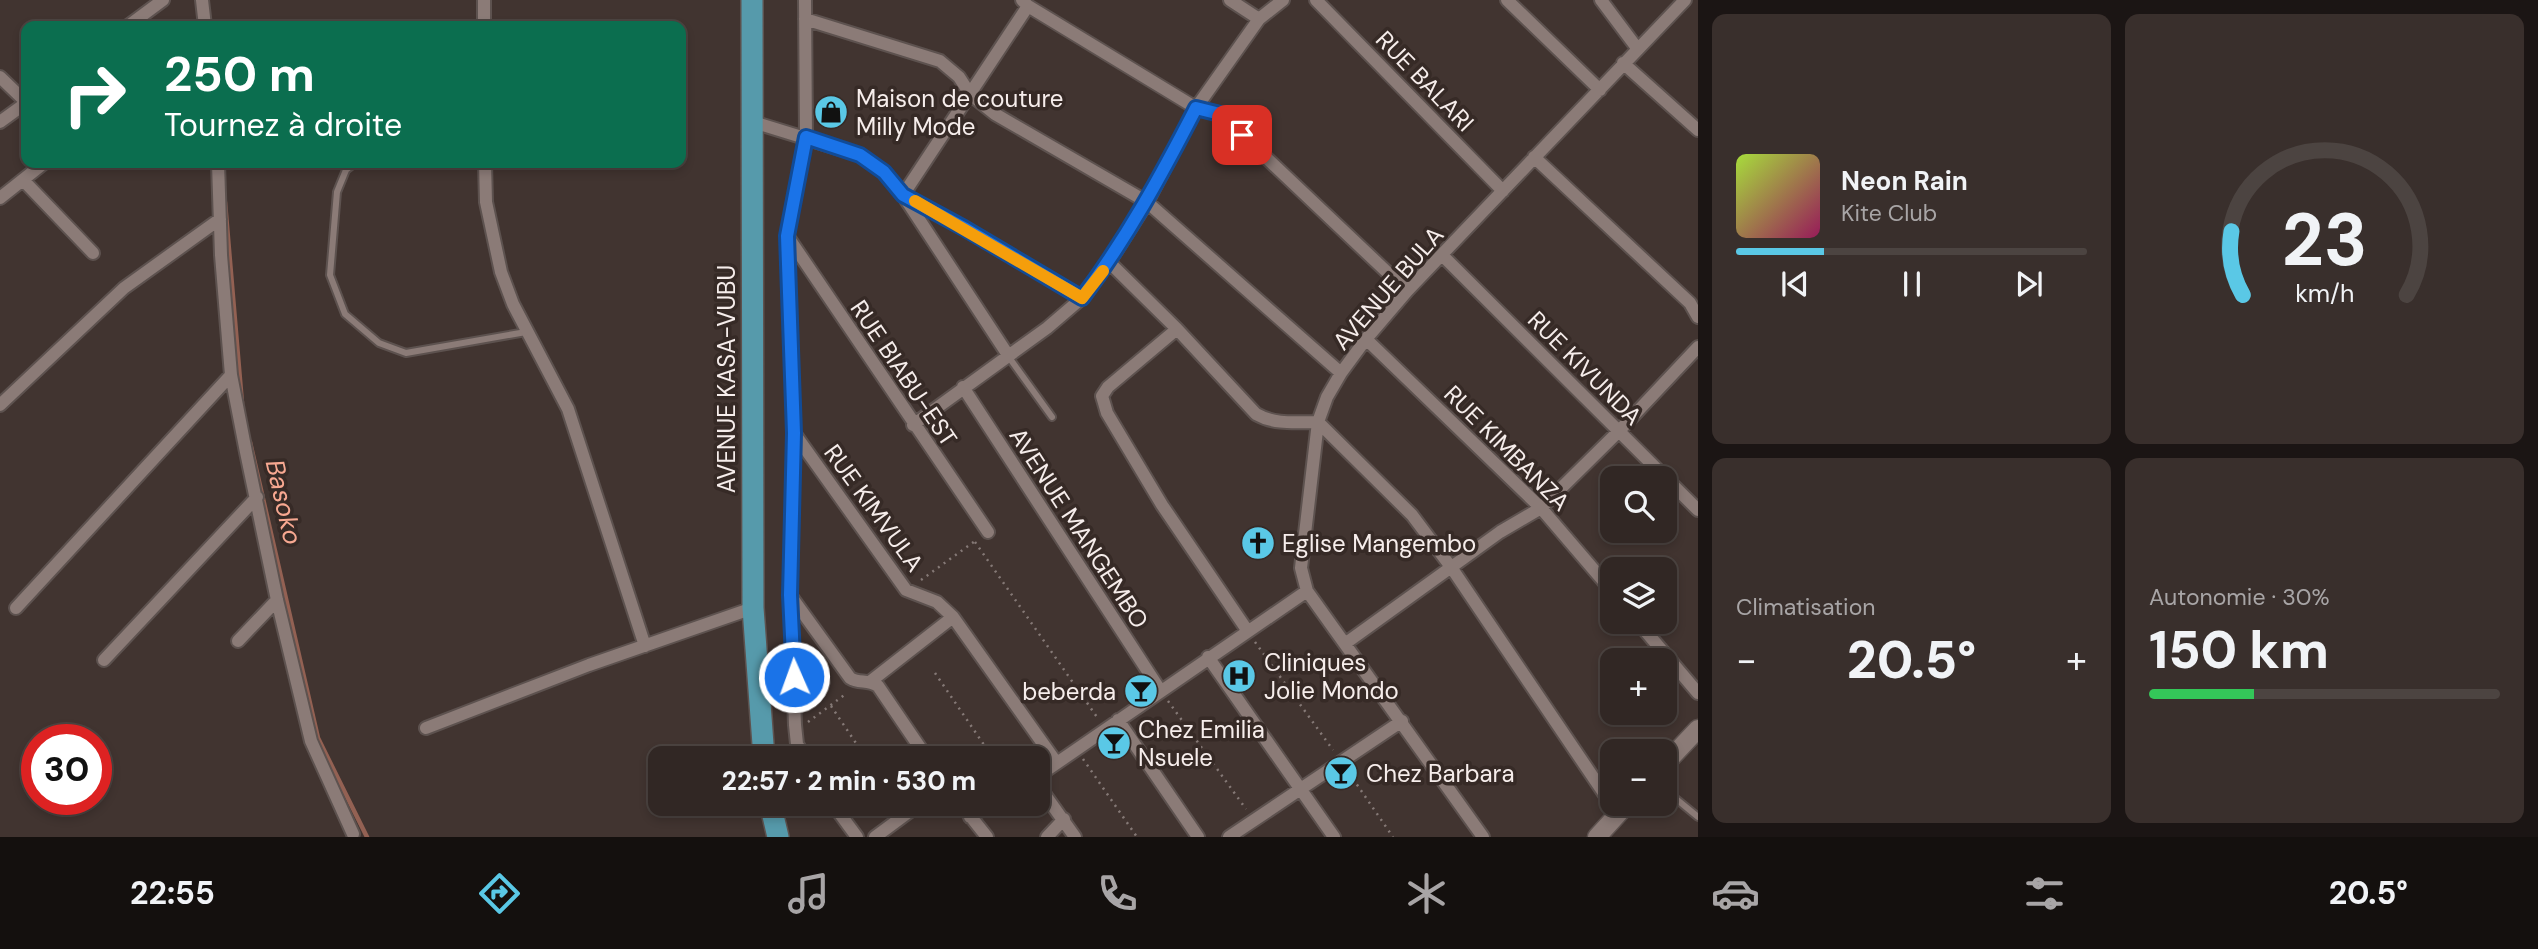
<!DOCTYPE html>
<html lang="fr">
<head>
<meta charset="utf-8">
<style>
	body { margin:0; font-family:"DM Sans",sans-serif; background:#392f2c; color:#f1f3f6; height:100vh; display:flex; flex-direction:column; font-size:26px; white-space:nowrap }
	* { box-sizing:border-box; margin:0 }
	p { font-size:23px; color:#a8a5a6 }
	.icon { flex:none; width:38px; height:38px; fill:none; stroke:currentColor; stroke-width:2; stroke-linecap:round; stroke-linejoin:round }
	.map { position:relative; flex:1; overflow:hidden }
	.panel { display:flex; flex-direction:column; gap:14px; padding:14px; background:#1b1514; width:840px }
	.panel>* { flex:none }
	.banner { position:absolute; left:21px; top:21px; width:665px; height:147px; border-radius:14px; box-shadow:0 4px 10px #0003,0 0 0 2px #4c4441; background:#0b6e4f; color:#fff; overflow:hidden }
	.tools { position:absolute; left:1600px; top:466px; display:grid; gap:14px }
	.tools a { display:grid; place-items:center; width:77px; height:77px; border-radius:14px; background:#312724; box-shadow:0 4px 10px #0003,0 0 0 2px #4c4441; font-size:35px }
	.speed { position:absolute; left:21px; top:724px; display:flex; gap:14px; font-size:35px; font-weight:700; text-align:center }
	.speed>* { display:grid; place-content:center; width:91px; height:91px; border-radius:50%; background:#312724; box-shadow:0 4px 10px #0003,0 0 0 2px #4c4441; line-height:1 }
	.speed .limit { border:10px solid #d22; background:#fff; color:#111 }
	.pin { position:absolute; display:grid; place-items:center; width:60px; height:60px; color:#fff; margin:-30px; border-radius:14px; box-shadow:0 4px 10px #0006 }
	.me { position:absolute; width:77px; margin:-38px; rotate:358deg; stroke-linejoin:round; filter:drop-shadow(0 0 5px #0008) }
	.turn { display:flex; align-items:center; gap:24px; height:147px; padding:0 28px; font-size:32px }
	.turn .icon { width:91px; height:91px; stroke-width:2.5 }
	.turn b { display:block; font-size:49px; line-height:60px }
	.big { font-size:52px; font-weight:800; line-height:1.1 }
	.panel .widget { flex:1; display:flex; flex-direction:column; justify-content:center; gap:10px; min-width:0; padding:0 24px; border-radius:14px; background:#392f2c }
	.panel .dial { align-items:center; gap:0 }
	.dial svg { height:182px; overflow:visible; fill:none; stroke:#4c4441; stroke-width:7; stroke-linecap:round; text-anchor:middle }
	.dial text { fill:#f1f3f6; stroke:none }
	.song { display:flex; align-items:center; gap:21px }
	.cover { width:84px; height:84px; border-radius:10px; background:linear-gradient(135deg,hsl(80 70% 55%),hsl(330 70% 35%)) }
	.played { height:7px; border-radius:4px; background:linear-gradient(90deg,#5ac8e6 25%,#4c4441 25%) }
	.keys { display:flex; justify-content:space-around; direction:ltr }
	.heat { display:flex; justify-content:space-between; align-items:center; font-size:38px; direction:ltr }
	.charge { height:10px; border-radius:5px; background:linear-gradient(90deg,#34c759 30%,#4c4441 0) }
	.panel .tiles { flex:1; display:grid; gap:14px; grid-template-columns:repeat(2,1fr) }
	.trip { position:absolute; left:648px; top:746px; width:402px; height:70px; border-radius:14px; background:#312724; box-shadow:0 4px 10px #0003,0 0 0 2px #4c4441; font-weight:800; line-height:70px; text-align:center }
	.tabs { display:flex; height:112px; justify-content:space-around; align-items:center; background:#14100e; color:#a8a5a6 }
	.tabs .icon { width:49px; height:49px }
	.tabs .on { color:#5ac8e6 }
	.tabs b { font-size:32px; color:#f1f3f6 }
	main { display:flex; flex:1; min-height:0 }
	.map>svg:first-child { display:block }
</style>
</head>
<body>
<main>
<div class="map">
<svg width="1698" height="837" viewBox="0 0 1698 837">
	<rect width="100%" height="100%" fill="#413430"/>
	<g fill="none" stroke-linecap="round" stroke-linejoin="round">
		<!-- stream -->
		<path stroke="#936153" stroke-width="4.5" d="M 225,202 L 242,403
			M 250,442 L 318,738 L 367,837"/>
		<!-- lane casing -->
		<g stroke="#5d524f" stroke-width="10">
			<path id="lane" d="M 355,163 L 346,170 L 337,192 L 330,275 L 345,314 L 379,343 L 406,353 L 526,332
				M 1008,356 L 1052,417
				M 1664,789 L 1698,817"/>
		</g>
		<!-- street casing -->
		<g stroke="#5d524f" stroke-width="16">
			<path id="street" d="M 202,0 L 205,26
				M 484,0 L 484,26
				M 1022,0 L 1028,6 L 1196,108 L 1220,114 L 1407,291
				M 1230,0 L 1259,19
				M 1316,0 L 1503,191
				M 1507,0 L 1600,90
				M 1601,0 L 1637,48
				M 805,19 L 940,61 L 959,77 L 970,94 L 995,114 L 1147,202 L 1341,373
				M 128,26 L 163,0
				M 1623,63 L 1698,130
				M 0,77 L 26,102
				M 0,122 L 26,103
				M 753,122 L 860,155 L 884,172 L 903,195 L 964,228 L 1082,298
				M 1534,157 L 1690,303 L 1698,317
				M 218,163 L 221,255 L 231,375 L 246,452 L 277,600 L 311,741 L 353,834
				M 485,163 L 486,202 L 501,272 L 513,304 L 568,409 L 645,646
				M 23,180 L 93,253
				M 0,198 L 44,163
				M 788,237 L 988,532
				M 1443,256 L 1698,510
				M 1109,262 L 1177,329 L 1256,414 C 1275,425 1296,422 1318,422 L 1412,515 L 1451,567 L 1618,814
				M 1177,329 L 1108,387 L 1102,396 L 1107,413 L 1162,505 L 1247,630
				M 1366,339 L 1541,508 L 1612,591
				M 1008,355 L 903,195 L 1028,6
				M 963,387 L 1160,690
				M 0,405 L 124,288 L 220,219
				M 913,425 L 1047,328 L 1082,298 L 1109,262 L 1147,202 L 1196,108 L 1259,19 L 1283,0
				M 794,433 L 906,590 L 937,602 L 953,617 L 1056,762
				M 790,595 L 850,678 C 859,684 868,679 878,686 L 927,758
				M 16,608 L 231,375
				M 1637,621 L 1698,693
				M 238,641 L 277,600
				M 1346,643 L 1500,532 L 1541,508 L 1619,431 L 1698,347
				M 1208,657 L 1334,837
				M 104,660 L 257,497
				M 871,681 L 953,617
				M 1118,720 L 1198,837
				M 426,728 L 589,665 L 753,608
				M 805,758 L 797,744 L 795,725 L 790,595 L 794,433 L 787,236 L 806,137 L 805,0
				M 1038,776 L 1307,591
				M 1038,785 L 1075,837
				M 832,803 L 857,837
				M 960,803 L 987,837
				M 970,817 L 993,803
				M 875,837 L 921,803
				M 1047,837 L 1064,819
				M 1229,837 L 1402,721
				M 1483,837 L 1307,591 L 1301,568 L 1318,422 L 1327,397 L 1341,373 L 1366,339 L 1407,291 L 1685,0"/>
		</g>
		<!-- secondary casing -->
		<g stroke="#5d524f" stroke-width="21">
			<path id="secondary" d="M 1664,765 L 1698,729
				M 1597,837 L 1628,803"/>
		</g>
		<!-- primary casing -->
		<g stroke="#5d524f" stroke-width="24">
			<path id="primary" d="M 752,0 L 753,608 L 764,758
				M 770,803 L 778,837"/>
		</g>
		<!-- path -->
		<path stroke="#857976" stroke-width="2.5" stroke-dasharray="2 5" stroke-linecap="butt" d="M 975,542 L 1099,720
			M 921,580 L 975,541
			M 1255,642 L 1333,750
			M 935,673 L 993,758
			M 1168,701 L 1246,809
			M 831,706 L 866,758
			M 808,722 L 847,693
			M 1083,759 L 1137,837
			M 1349,773 L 1393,837"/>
		<!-- lane -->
		<use href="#lane" stroke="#8b7b77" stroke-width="6"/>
		<!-- street -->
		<use href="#street" stroke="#8b7b77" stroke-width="12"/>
		<!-- secondary -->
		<use href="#secondary" stroke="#8b7b77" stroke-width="18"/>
		<!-- primary -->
		<use href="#primary" stroke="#569aab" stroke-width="21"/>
	</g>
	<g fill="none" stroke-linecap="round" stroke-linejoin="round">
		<!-- route casing -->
		<g stroke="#114b97" stroke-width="18">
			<path id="route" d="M 794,677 L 790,595 L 794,433 L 787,236 L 806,137 L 860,155 L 884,172 L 903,195 L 964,228 L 1082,298 C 1127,238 1162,174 1196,108 L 1220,114 L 1242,135"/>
		</g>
		<!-- route -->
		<use href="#route" stroke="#1a73e8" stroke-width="12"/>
		<!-- slow -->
		<path stroke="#f59e0b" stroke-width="12" d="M 915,201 L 1082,298 L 1103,271"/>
	</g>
	<!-- icons -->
	<defs>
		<g id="shop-disc" transform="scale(1.75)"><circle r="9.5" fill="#5ac8e6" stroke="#362a26"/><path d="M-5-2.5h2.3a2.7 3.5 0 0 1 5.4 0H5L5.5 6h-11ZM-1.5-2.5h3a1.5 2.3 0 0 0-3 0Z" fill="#111"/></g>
		<g id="church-disc" transform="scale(1.75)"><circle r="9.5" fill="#5ac8e6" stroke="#362a26"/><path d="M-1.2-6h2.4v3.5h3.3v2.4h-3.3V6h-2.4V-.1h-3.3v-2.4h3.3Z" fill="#111"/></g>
		<g id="hospital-disc" transform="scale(1.75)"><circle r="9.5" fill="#5ac8e6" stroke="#362a26"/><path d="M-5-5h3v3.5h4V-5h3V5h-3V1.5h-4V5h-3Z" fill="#111"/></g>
		<g id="bar-disc" transform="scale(1.75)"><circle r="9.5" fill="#5ac8e6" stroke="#362a26"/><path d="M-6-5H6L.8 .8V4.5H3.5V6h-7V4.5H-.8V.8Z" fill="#111"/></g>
	</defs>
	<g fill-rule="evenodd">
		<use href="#shop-disc" x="831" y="112"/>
		<use href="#church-disc" x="1258" y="543"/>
		<use href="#hospital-disc" x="1239" y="676"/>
		<use href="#bar-disc" x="1141" y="691"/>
		<use href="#bar-disc" x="1114" y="743"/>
		<use href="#bar-disc" x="1341" y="773"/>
	</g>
	<g text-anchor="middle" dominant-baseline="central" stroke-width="7" stroke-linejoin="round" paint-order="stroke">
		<!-- street labels -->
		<g font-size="24" fill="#f6edeb" stroke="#362a26">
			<text transform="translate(1425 81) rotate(46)">RUE BALARI</text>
			<text transform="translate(1388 288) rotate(-49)">AVENUE BULA</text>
			<text transform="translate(1585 368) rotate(45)">RUE KIVUNDA</text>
			<text transform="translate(904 373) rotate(56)">RUE BIABU-EST</text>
			<text transform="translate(726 379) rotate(-90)">AVENUE KASA-VUBU</text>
			<text transform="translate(1507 448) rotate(45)">RUE KIMBANZA</text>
			<text transform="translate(874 508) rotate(54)">RUE KIMVULA</text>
			<text transform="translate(1079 528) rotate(57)">AVENUE MANGEMBO</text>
		</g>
		<!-- poi labels -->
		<g font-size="24" fill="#f6edeb" stroke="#362a26" text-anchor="start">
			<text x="856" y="98">Maison de couture<tspan x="856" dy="28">Milly Mode</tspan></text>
			<text x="1282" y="543">Eglise Mangembo</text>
			<text x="1264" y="662">Cliniques<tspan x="1264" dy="28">Jolie Mondo</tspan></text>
			<text x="1116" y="691" text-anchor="end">beberda</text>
			<text x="1138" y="729">Chez Emilia<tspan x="1138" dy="28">Nsuele</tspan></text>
			<text x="1366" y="773">Chez Barbara</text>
		</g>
		<!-- water labels -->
		<g font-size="26" font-style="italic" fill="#f7a891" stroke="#362a26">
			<text transform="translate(284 502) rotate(77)">Basoko</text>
		</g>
	</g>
</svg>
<div class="tools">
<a><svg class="icon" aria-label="search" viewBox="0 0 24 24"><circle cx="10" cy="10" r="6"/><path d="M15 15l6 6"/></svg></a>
<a><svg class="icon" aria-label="layers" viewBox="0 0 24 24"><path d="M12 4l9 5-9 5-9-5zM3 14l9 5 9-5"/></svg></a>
<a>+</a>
<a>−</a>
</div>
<div class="speed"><div class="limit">30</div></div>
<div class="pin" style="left:1242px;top:135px;background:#d93025"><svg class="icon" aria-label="arrive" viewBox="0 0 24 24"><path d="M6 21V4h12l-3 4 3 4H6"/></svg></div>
<svg class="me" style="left:794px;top:677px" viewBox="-20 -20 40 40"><circle r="17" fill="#1a73e8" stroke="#fff" stroke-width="3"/><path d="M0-11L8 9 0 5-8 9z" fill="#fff"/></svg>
<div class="trip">22:57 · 2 min · 530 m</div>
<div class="banner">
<div class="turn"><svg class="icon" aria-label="right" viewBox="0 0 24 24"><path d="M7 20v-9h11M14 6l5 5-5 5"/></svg><div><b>250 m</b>Tournez à droite</div></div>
</div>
</div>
<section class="panel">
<div class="tiles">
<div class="widget">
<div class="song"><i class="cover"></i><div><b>Neon Rain</b><p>Kite Club</p></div></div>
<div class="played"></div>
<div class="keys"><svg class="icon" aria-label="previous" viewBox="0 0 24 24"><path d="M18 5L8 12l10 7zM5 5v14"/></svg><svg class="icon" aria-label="pause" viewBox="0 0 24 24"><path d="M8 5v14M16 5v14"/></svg><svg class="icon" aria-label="next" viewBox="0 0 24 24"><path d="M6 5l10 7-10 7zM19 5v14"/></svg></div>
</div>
<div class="widget dial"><svg viewBox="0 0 100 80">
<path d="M14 69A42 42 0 1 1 86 69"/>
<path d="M14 69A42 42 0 0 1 9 41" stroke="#5ac8e6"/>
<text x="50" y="56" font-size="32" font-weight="700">23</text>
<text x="50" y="72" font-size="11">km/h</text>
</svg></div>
<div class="widget"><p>Climatisation</p>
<div class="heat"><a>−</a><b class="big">20.5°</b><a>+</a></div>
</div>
<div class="widget"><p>Autonomie · 30%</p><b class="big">150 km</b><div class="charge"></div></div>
</div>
</section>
</main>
<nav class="tabs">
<b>22:55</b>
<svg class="icon on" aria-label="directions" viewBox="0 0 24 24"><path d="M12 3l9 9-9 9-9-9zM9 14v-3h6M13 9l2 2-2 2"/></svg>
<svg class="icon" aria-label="music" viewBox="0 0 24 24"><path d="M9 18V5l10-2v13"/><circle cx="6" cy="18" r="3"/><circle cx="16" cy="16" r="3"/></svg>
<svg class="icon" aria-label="phone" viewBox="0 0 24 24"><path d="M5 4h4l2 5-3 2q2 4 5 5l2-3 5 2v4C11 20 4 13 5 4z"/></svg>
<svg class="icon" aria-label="climate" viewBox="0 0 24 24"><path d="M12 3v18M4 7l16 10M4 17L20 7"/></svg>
<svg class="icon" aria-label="car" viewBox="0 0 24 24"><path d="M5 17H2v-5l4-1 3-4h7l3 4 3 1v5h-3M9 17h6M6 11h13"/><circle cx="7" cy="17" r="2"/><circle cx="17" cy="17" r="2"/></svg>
<svg class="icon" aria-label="filters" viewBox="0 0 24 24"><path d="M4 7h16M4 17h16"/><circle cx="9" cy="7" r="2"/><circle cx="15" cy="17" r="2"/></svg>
<b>20.5°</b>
</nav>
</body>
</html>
